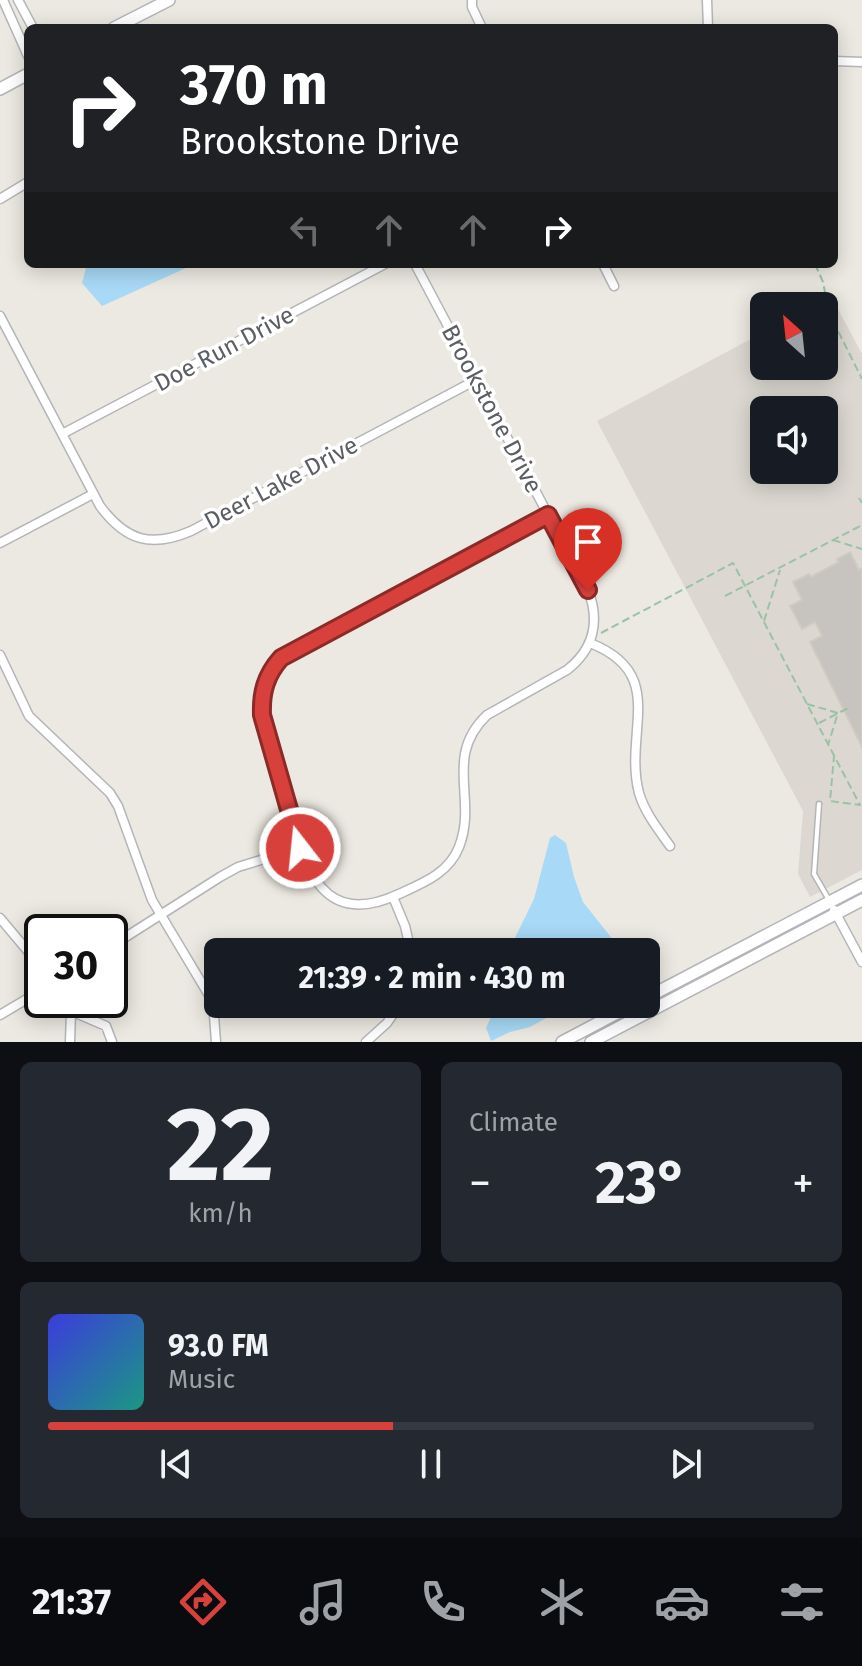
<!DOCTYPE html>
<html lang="en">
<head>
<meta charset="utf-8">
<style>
	body { margin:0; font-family:"Fira Sans",sans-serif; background:#242831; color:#f1f3f6; height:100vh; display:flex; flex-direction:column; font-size:30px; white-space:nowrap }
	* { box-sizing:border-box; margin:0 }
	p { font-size:26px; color:#9ea1a6 }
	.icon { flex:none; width:44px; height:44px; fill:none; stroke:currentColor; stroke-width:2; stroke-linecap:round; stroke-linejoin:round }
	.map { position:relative; height:1042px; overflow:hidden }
	.sheet { display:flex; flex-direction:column; gap:20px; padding:20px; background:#0d0f14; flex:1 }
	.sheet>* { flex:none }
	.banner { position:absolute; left:24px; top:24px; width:814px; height:244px; border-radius:12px; box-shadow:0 4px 20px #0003; background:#202124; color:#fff; overflow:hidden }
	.needle { width:52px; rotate:333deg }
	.buttons { position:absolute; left:750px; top:292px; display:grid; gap:16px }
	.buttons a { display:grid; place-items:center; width:88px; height:88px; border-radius:12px; background:#171b24; box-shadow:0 4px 20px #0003; font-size:40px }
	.speed { position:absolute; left:24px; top:914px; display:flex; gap:16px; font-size:40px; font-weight:700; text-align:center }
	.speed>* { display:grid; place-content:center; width:104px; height:104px; border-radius:50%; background:#171b24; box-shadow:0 4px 20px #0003; line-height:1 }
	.speed .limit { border:4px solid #111; border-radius:12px; background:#fff; color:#111 }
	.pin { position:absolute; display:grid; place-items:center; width:68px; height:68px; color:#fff; margin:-82px -34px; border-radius:50% 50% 50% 0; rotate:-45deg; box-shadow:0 0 8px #0007 }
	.pin .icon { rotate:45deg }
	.me { position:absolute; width:88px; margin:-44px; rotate:344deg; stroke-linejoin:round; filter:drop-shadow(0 0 6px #0008) }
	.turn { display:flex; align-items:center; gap:28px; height:168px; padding:0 24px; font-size:36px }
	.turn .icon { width:104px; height:104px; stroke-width:2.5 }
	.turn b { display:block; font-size:56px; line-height:68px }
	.lanes { display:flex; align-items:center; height:76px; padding:0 24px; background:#0003; justify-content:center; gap:40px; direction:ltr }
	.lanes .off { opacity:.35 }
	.big { font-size:60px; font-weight:700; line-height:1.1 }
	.sheet .widget { flex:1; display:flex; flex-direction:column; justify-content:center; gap:12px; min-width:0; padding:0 28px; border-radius:12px; background:#242831 }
	.sheet .dial { align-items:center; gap:0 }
	.dial b { font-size:104px; line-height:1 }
	.song { display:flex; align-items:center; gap:24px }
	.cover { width:96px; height:96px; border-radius:12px; background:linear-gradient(135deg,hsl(240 70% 55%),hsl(170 70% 35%)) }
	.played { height:8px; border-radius:4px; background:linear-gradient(90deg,#d8403c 45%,#363941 45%) }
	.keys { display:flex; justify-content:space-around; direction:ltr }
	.heat { display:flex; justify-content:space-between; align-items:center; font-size:44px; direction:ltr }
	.sheet .tiles { flex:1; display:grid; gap:20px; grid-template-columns:1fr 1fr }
	.widget:last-child { grid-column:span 2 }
	.trip { position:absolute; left:204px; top:938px; width:456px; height:80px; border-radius:12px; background:#171b24; box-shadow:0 4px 20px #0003; font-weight:700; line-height:80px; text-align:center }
	.tab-bar { display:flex; height:128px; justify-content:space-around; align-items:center; background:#090b0e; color:#9ea1a6 }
	.tab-bar .icon { width:56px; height:56px }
	.tab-bar .current { color:#d8403c }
	.tab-bar b { font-size:36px; color:#f1f3f6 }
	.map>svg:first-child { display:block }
</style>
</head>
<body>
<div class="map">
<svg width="862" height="1042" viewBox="0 0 862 1042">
	<rect width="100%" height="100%" fill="#ece9e2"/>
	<!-- education -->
	<path fill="#dcd8d1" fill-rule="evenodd" d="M 831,296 L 862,354 L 862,870 L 810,897 L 798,874 L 803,811 L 597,421 L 764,332 L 764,366 L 824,366 L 824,306 L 813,306 ZM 764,410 L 824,410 L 824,470 L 764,470 Z"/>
	<!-- water -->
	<path fill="#a8d9f6" d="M 87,264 L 195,264 L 102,306 L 82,283 Z
		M 555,835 L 566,843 L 574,877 L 583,902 L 618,946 L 637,952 L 508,952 L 534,899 L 550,838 Z
		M 497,1004 L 572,1004 L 530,1027 L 510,1032 L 491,1041 L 486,1028 Z"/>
	<!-- building -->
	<path fill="#c7c4c0" stroke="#d0cbc1" stroke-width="2" d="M 850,552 L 859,570 L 862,568 L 862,747 L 810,642 L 822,636 L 815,622 L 802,629 L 790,606 L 802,600 L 793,582 L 809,574 L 811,577 L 839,562 L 837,559 Z"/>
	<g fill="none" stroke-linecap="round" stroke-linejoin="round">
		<!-- lane casing -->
		<g stroke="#b3b5b9" stroke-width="7">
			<path id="lane" d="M 819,804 L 814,874 L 829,900"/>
		</g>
		<!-- street casing -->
		<g stroke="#b3b5b9" stroke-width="11">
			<path id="street" d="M 3,0 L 28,56
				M 18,0 L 33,28
				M 472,0 L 472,7 L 482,28
				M 707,0 L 708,28
				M 834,61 L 862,62
				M 0,199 L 28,182
				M 415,264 L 588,590 C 600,621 594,649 567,670 L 487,715 C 443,757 478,799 459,847 C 449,873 423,883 399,894 C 319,931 304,863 287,803 C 279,774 271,745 262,715 C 260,686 270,665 293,649 L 548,515
				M 603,264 L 614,286
				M 0,316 L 100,506 C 126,541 151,548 191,531 L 476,380
				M 62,434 L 385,264
				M 0,543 L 93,494
				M 590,643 C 669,674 623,732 639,793 C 645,813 658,829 670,846
				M 0,655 L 29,716 L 110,793 L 118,806 L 152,900 L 213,1002 L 216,1042
				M 393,897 L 405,926 L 411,952
				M 834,910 L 862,962
				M 0,918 L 42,968
				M 110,947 L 220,877 L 238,867 L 300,848
				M 0,1015 L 42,990
				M 70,1042 L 71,1011 L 106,1026 L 112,1042
				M 366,1042 L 387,1023 L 400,1004"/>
		</g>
		<!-- secondary casing -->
		<g stroke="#b2b5b9" stroke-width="14">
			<path id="secondary" d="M 114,28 L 169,0
				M 0,89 L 28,74
				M 646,998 L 862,885
				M 562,1042 L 634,1004
				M 591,1042 L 862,900"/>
		</g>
		<!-- path -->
		<path stroke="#9bc2a4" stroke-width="2" stroke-dasharray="8 4" stroke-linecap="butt" d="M 815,264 L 823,282 L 829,313 L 862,379
			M 859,498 L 862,503
			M 833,540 L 862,549
			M 725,596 L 862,525
			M 764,621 L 780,570
			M 601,633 L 733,563 L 860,805 L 830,801 L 834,756
			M 807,704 L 838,713 L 828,745
			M 819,723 L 850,707"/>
		<!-- lane -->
		<use href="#lane" stroke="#fff" stroke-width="4"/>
		<!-- street -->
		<use href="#street" stroke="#fff" stroke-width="8"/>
		<!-- secondary -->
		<use href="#secondary" stroke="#fff" stroke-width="11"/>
	</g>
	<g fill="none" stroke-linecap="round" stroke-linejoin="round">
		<!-- route casing -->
		<g stroke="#8c2a27" stroke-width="20">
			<path id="route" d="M 300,848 L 262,715 C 261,692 266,675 281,658 L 548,515 L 588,590"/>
		</g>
		<!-- route -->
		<use href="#route" stroke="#d8403c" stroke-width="14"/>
	</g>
	<g text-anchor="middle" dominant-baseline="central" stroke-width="7" stroke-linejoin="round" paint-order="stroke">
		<!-- street labels -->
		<g font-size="24" fill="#5b5e62" stroke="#fff">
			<text transform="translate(224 349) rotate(-28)">Doe Run Drive</text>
			<text transform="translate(492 409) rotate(62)">Brookstone Drive</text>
			<text transform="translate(281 483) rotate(-28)">Deer Lake Drive</text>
		</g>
	</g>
</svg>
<div class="buttons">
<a><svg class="needle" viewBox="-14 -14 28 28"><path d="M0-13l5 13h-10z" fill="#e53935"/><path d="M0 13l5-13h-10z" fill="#9ea1a6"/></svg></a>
<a><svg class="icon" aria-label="sound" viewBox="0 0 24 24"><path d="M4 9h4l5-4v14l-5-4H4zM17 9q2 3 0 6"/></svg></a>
</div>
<div class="speed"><div class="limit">30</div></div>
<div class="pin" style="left:588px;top:590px;background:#d93025"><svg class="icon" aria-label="arrive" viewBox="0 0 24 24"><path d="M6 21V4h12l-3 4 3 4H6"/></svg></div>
<svg class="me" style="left:300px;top:848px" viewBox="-20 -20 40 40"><circle r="17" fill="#d8403c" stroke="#fff" stroke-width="3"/><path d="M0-11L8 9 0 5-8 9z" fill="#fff"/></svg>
<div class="trip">21:39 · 2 min · 430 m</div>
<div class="banner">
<div class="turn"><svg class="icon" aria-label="right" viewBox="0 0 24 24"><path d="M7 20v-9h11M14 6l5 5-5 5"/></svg><div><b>370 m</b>Brookstone Drive</div></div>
<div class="lanes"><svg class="icon off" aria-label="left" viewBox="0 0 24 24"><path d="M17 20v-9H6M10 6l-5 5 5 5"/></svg><svg class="icon off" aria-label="ahead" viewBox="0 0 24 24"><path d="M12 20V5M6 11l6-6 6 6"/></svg><svg class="icon off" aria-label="ahead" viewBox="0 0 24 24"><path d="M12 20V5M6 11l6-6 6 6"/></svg><svg class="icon" aria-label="right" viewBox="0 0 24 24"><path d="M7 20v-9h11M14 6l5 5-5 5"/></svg></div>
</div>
</div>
<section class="sheet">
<div class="tiles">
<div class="widget dial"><b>22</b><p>km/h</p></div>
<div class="widget"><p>Climate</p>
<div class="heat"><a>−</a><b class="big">23°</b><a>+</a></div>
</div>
<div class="widget">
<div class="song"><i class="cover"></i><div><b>93.0 FM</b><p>Music</p></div></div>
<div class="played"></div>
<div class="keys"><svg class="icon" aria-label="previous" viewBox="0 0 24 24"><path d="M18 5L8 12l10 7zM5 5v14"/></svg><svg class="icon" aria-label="pause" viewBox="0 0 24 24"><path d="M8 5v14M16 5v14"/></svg><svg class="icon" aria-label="next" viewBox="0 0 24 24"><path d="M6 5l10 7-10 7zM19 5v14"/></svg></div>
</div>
</div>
</section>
<nav class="tab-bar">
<b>21:37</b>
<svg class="icon current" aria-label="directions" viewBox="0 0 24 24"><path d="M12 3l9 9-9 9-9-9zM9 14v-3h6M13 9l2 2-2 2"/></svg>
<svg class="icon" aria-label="music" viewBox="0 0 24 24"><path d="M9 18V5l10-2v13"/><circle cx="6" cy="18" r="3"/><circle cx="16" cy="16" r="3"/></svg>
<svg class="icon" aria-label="phone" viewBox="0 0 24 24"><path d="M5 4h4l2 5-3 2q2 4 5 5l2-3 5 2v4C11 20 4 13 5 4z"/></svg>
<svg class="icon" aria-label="climate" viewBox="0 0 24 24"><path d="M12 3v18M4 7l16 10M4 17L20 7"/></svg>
<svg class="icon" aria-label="car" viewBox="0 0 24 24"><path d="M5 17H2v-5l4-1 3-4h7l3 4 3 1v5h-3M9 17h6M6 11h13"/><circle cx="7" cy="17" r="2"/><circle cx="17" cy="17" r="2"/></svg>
<svg class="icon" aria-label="filters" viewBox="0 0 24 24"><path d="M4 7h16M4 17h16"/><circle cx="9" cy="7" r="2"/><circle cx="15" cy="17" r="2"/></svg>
</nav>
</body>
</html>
